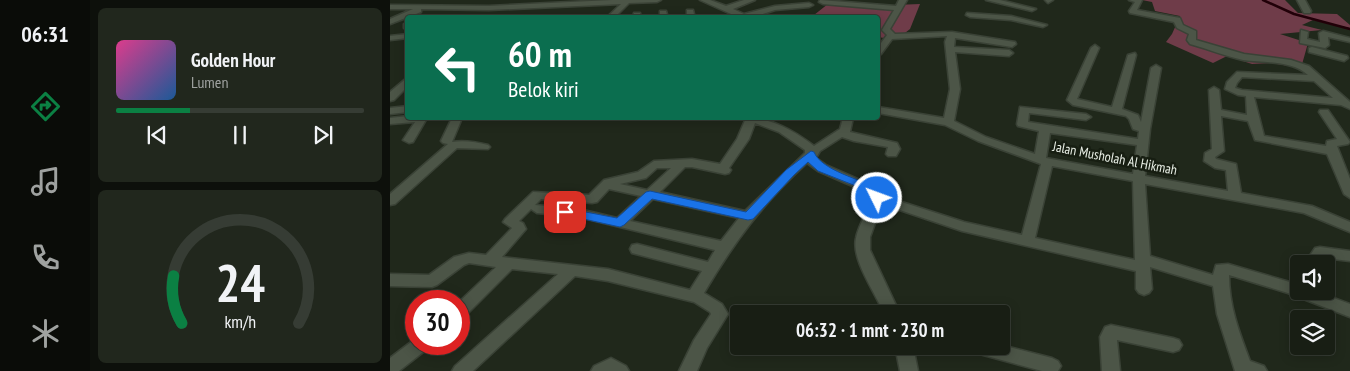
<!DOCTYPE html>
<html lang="id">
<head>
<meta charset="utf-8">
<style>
	body { margin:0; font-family:"PT Sans Narrow",sans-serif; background:#21271d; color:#f1f3f6; height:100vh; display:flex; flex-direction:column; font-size:19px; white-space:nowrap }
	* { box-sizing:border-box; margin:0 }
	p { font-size:16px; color:#9fa2a0 }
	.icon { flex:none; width:28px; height:28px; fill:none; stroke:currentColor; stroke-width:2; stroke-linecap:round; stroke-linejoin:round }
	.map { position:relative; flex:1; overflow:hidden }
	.details { display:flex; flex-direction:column; gap:8px; padding:8px; background:#0d100b; width:300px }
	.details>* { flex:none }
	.guide { position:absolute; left:15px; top:15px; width:475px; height:105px; border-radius:5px; box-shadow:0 2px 12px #0003,0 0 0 1px #363c34; background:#0b6e4f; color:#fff; overflow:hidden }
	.fabs { position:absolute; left:900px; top:255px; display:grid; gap:10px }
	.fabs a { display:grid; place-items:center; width:45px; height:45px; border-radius:5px; background:#181e14; box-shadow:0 2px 12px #0003,0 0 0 1px #363c34; font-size:25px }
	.speed { position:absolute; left:15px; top:290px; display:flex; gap:10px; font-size:25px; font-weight:700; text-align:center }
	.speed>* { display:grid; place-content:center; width:65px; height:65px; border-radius:50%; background:#181e14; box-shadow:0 2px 12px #0003,0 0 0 1px #363c34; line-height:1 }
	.speed .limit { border:8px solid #d22; background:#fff; color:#111 }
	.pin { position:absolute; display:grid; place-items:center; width:42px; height:42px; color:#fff; margin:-21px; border-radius:10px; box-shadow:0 2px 8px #0006 }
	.me { position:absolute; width:55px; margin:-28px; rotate:312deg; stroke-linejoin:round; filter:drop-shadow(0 0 4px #0008) }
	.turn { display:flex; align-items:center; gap:18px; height:105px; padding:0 20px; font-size:22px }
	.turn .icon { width:65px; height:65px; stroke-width:2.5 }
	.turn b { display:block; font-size:35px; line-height:42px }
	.details .widget { flex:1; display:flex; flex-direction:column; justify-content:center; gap:8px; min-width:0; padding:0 18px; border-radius:8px; background:#21271d }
	.details .dial { align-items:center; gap:0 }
	.dial svg { height:130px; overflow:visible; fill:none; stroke:#363c34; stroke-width:7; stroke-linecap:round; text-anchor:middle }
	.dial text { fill:#f1f3f6; stroke:none }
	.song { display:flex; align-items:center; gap:15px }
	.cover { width:60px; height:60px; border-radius:8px; background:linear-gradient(135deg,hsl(330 70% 55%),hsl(210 70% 35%)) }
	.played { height:5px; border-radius:2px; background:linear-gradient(90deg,#0b8043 30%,#363c34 30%) }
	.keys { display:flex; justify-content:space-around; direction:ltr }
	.trip { position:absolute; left:340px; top:305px; width:280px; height:50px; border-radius:5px; background:#181e14; box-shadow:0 2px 12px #0003,0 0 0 1px #363c34; font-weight:800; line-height:50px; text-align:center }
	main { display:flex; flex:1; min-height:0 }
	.menu { display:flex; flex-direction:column; width:90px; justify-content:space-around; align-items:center; background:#0a0c08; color:#9fa2a0 }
	.menu .icon { width:35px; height:35px }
	.menu .selected { color:#0b8043 }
	.menu b { font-size:22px; color:#f1f3f6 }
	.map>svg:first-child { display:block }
</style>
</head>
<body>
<main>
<nav class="menu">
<b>06:31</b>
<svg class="icon selected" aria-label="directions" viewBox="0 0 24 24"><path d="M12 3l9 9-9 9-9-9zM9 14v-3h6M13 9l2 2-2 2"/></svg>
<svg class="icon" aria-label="music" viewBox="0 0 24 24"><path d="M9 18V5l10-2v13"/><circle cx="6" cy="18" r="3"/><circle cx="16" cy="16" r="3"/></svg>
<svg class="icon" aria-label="phone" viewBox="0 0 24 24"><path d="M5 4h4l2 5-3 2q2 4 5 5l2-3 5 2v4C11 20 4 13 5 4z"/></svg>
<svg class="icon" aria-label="climate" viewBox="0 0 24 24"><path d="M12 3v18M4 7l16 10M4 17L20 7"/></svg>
</nav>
<section class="details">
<div class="widget">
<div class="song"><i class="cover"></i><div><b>Golden Hour</b><p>Lumen</p></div></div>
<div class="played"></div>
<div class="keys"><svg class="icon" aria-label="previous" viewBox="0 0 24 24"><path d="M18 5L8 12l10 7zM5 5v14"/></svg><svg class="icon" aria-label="pause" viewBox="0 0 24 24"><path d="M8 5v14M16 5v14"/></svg><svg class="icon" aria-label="next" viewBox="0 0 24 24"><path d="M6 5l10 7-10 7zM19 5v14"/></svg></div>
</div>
<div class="widget dial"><svg viewBox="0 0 100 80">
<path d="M14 69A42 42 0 1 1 86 69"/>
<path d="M14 69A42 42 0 0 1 9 40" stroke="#0b8043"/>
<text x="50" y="56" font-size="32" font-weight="700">24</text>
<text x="50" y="72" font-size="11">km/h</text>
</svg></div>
</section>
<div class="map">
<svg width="960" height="371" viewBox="0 0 960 371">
	<rect width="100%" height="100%" fill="#20281b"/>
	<!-- green -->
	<path fill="#6f3c49" d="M 443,0 L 480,6 L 530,4 L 520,29 L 506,40 L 488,37 L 488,18 L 424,15 Z
		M 752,0 L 895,0 L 908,13 L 947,14 L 960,25 L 960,28 L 923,20 L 912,25 L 932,30 L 890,34 L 918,43 L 911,68 L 881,63 L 862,64 L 837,56 L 823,63 L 776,42 L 782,34 L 790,16 L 765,11 L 762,2 Z"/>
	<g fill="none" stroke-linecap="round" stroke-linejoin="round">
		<!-- stream -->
		<path stroke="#210008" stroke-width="2.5" d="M 873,0 L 904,14 L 960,29"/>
		<!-- street casing -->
		<g stroke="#3a4236" stroke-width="3">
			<path id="street" d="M 222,0 L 271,0 L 267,2 L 239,3 L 224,18 L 216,18 L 231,4 L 99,10 L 31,9 L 31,12 L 0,24 L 0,19 L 23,9 L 0,9 L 0,5 L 99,6 Z
				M 310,0 L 320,0 L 336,6 L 354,0 L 365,0 L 343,9 L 354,14 L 385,6 L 419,3 L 423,5 L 419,7 L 385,10 L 361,18 L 350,18 Z
				M 430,0 L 506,6 L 509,0 L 517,0 L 500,29 L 505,34 L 562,32 L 625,42 L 626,44 L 622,47 L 565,38 L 564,47 L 619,50 L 623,53 L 619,56 L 565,52 L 570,89 L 564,121 L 596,137 L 645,154 L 649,131 L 628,126 L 627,124 L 630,107 L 696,114 L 701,117 L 696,120 L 639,113 L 638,122 L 748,139 L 749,131 L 743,129 L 739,119 L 736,116 L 683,105 L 677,100 L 701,48 L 705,45 L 709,48 L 687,99 L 722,107 L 738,55 L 745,53 L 746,55 L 732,109 L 748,115 L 751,122 L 761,68 L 766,65 L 771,68 L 760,129 L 755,176 L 838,191 L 836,170 L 825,168 L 814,161 L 815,153 L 822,149 L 819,90 L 824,87 L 829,90 L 831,110 L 857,115 L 856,96 L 848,95 L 835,89 L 837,82 L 847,72 L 918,75 C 902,60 874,63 853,60 C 835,56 818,49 800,44 L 797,40 L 799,34 L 787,28 L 784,22 L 740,13 L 739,11 L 745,2 L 739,0 L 752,0 L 747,10 L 790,18 L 793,25 L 806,31 L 806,40 L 854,54 L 901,60 L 919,66 L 960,102 L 960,109 L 951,105 L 864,97 L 874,136 L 936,146 L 937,141 L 947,139 L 929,112 L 930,110 L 938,110 L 960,142 L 958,144 L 947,146 L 960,179 L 960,198 L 954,194 L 937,154 L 865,140 L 858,121 L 831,116 L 834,151 L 825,157 L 826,159 L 846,164 L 851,193 L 922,206 L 960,222 L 960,232 L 914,213 L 755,184 L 760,256 L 823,275 L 826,265 L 838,264 L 903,283 L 909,285 L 909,291 L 925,291 L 960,304 L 960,317 L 898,293 L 839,275 C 839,306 849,332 860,361 L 874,366 L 877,371 L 845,371 L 827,314 L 823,286 L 760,267 L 762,289 L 759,293 L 754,295 L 749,293 L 746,289 L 746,271 L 572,231 L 492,204 L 480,237 L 480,250 L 510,314 L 494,314 C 486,293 461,260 466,238 C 469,223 480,210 481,194 L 428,171 L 417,163 C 373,203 344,242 314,293 L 332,304 L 338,314 L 317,348 L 307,371 L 289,371 L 304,340 L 321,314 L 320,312 L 304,302 L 218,281 L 185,276 L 83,371 L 62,371 L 65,366 L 168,274 L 122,269 L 75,316 L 69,318 L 69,302 L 106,267 L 79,263 L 74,265 L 47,285 L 42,287 L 0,286 L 0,274 L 39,275 L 64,257 L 79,253 L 96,255 L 122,228 L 113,222 L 115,219 L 143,192 L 199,195 L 214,180 L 248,172 L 264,161 L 302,159 L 330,164 L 347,139 L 356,118 C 382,118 403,130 424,146 L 450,129 L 453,118 L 463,118 L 460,132 L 507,143 L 510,149 L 506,156 L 498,156 L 496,154 L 498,147 L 464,141 L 452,137 L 430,151 L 426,158 L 436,165 L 491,189 L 493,196 L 574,222 L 632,235 L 651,164 L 588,141 L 555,125 L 488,113 L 488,107 L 554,118 L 560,89 L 555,42 L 557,36 L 502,39 L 491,54 L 488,54 L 488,47 L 497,35 L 492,30 L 504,10 L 433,4 L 429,2 ZM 852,77 L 924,81 L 943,98 L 852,90 L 845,88 L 847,83 ZM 365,123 L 389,132 L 415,150 L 415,153 L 355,211 L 270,192 L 295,167 L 302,167 L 335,174 L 339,173 L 341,170 L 339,168 L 359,139 ZM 660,133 L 747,145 L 743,174 L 656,158 ZM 662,166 L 743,181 L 745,260 L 645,238 ZM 267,168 L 281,168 L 257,190 L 230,184 L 256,178 ZM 219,189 L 251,196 L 227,218 L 189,209 L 145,205 L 151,199 L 202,203 L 207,202 ZM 263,199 L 349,218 L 331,241 L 240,221 ZM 141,209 L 147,213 L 189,217 L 325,250 L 318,262 L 247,244 L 242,245 L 240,249 L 242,253 L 312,271 L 300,290 L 218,269 L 112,257 L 136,229 L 133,223 L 129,221 Z
				M 596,0 L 610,0 L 646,9 L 642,11 Z
				M 655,0 L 663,0 L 658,3 Z
				M 907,0 L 915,0 L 921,11 L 920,13 L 914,13 Z
				M 297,10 L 303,10 L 305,18 L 297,18 Z
				M 270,11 L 276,11 L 278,18 L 270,18 Z
				M 244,13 L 250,13 L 251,18 L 243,18 Z
				M 577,13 L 621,16 L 657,25 L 653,27 L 621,20 L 580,17 L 576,15 Z
				M 14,24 L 18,24 L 18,28 L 14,28 Z
				M 911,30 L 918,32 L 917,39 L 930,42 L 929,33 L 933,31 L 960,38 L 960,42 L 938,37 L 939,45 L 935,48 L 910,43 Z
				M 18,34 L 18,38 L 0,40 L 0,36 Z
				M 922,47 L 957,56 L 958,58 L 954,61 L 919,52 L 919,48 Z
				M 18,77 L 18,86 L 4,100 L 0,101 L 0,92 Z
				M 18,106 L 18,112 L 0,114 L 0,108 Z
				M 18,116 L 37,118 L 23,142 L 19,143 L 13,140 L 25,122 L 0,124 L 0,118 Z
				M 62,118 L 72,118 L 62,142 C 74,140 86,142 98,145 L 100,147 L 98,149 L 67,148 L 5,204 L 0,205 L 0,194 L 58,144 L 53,143 L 51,141 Z
				M 930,247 L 960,251 L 960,261 L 934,258 L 935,264 L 921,264 L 919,257 L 925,248 Z
				M 721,325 L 783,338 L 789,340 L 792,345 L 789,350 L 783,352 L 727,340 L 730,371 L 712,371 L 710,337 L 715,327 Z
				M 25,339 L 26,344 L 39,344 L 37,349 L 9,371 L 0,371 L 0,358 Z
				M 611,345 L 662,358 L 668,361 L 671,366 L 668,371 L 652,371 L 586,353 L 580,351 L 578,346 Z
				M 505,346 L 523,346 L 528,371 L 510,371 Z
				M 221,358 L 236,366 L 239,371 L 201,371 L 204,366 Z"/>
		</g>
		<!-- street -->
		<use href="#street" fill="#4c5547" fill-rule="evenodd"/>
	</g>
	<!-- route -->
	<path fill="#1a73e8" stroke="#114b97" d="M 421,151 L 424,152 C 431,170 471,180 489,188 L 494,194 L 491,201 L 483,201 L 481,192 L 428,171 L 418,162 L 404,175 L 363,219 L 358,220 L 262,199 L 234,225 L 230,227 L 175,215 L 169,212 L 175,208 L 227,218 L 256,192 L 260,191 L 356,212 L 396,170 Z"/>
	<g text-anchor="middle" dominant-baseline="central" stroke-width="5" stroke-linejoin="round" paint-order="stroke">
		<!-- street labels -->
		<g font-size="14" fill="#e9efe6" stroke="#171e12">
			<text transform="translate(725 158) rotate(11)">Jalan Musholah Al Hikmah</text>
		</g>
	</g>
</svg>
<div class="fabs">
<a><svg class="icon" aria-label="sound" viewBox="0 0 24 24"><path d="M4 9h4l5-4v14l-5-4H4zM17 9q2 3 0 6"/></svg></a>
<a><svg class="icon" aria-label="layers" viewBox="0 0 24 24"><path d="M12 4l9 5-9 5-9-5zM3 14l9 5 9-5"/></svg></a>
</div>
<div class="speed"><div class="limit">30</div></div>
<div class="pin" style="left:175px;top:212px;background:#d93025"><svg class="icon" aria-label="arrive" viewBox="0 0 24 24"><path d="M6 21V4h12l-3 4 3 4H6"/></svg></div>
<svg class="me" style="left:487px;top:198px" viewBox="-20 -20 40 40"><circle r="17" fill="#1a73e8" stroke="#fff" stroke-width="3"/><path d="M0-11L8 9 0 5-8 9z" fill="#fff"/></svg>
<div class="trip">06:32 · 1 mnt · 230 m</div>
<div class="guide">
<div class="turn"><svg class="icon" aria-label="left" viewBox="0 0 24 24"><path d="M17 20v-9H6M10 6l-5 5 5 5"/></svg><div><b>60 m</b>Belok kiri</div></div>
</div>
</div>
</main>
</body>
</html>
